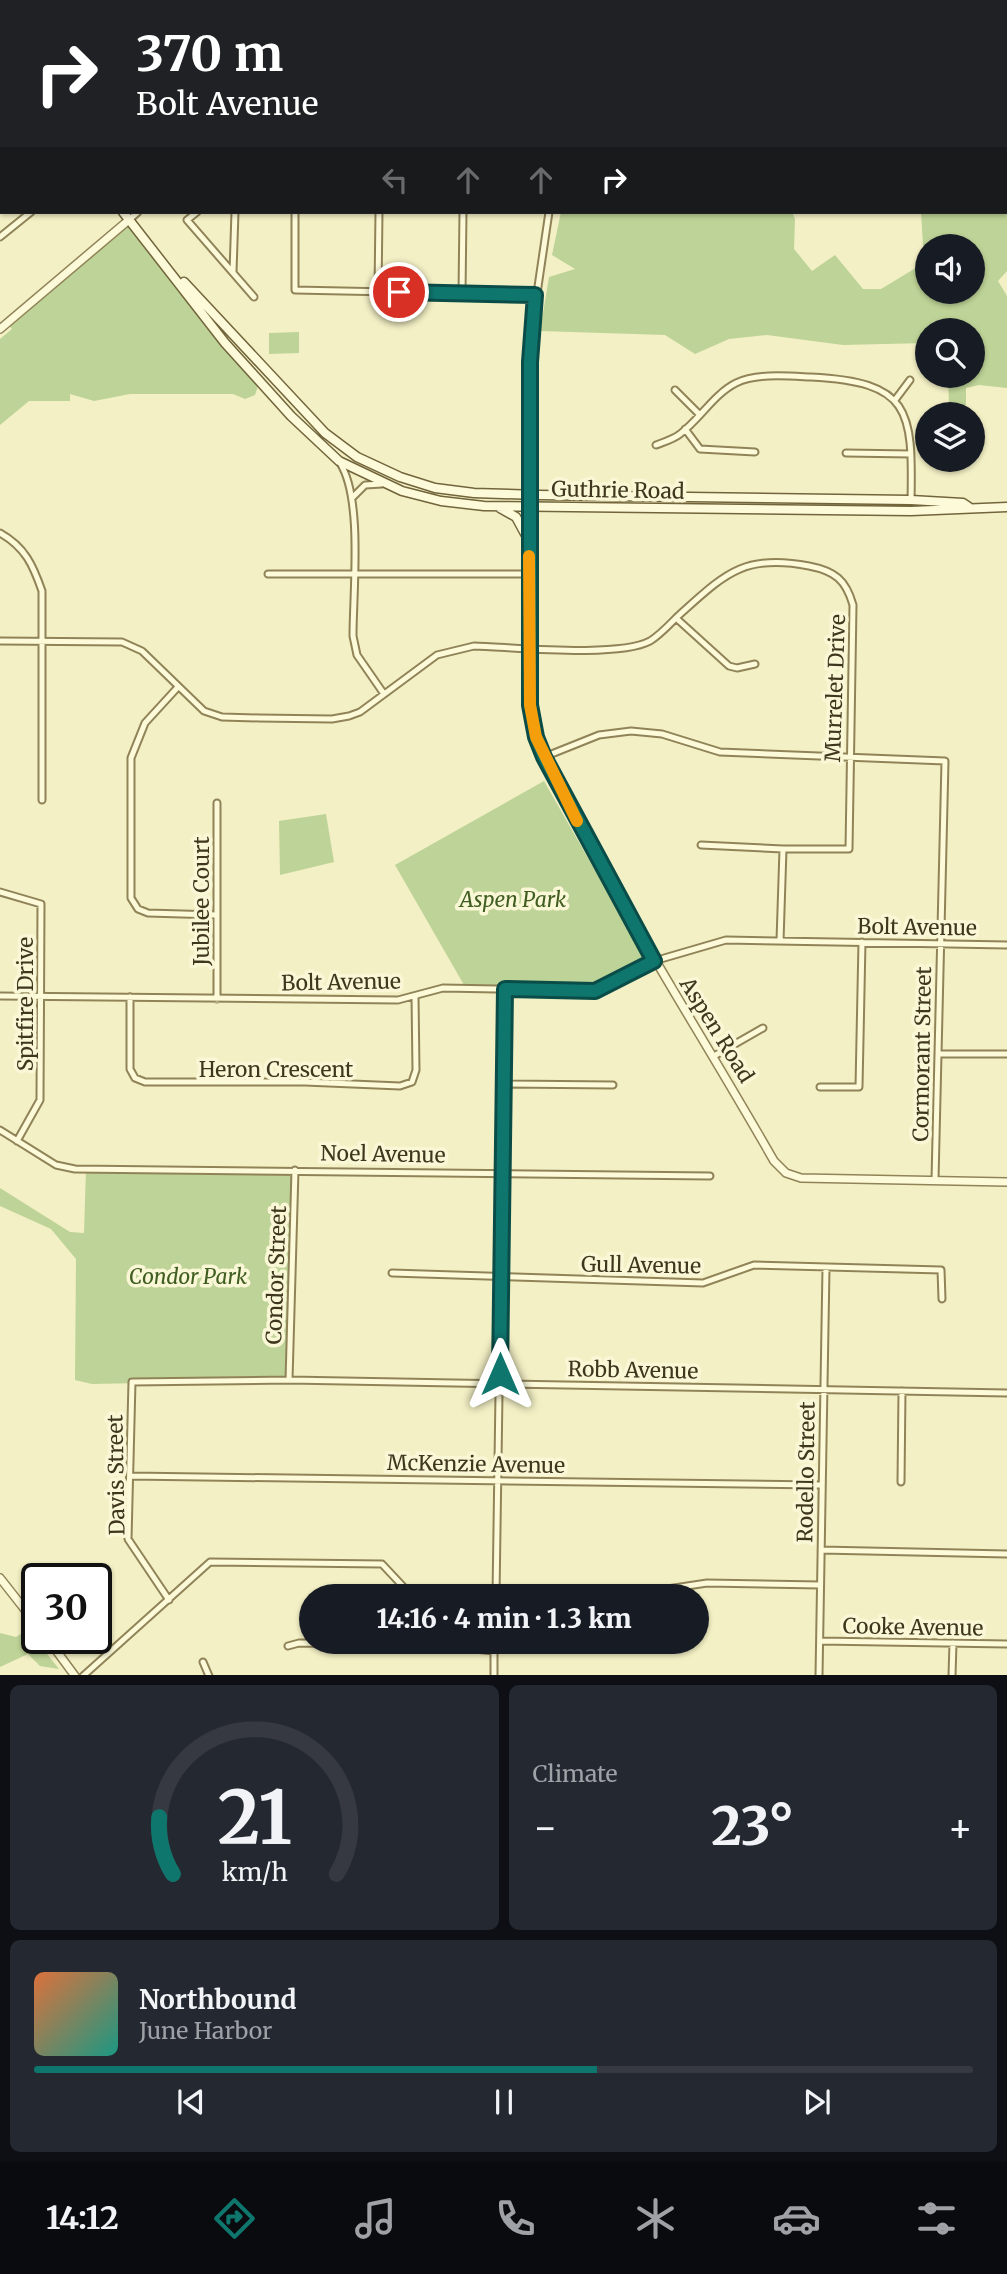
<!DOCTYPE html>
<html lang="en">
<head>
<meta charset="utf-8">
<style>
	body { margin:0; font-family:Merriweather,serif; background:#242831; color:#f1f3f6; height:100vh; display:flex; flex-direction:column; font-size:26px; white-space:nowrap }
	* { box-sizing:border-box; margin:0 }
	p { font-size:23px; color:#9ea1a6 }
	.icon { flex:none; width:38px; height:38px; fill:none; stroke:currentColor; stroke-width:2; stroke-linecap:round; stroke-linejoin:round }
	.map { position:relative; height:1675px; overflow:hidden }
	.side { display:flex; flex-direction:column; gap:10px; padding:10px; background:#0d0f14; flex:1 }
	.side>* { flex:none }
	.guide { position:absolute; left:0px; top:0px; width:1008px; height:214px; box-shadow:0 2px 5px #0004; background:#202124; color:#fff; overflow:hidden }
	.tools { position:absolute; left:915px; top:234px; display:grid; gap:14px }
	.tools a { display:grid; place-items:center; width:70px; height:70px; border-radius:50%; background:#171b24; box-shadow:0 2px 5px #0004; font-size:35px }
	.speed { position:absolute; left:21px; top:1563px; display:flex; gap:14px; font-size:35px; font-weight:700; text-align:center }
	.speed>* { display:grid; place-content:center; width:91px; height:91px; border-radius:50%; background:#171b24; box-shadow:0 2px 5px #0004; line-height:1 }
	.speed .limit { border:4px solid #111; border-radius:10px; background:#fff; color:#111 }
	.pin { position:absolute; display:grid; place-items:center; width:60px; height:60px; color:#fff; margin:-30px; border:4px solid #fff; border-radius:50%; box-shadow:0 2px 7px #0007 }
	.me { position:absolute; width:77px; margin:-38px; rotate:0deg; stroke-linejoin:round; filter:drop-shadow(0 0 5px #0008) }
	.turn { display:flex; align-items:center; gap:24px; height:147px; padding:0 21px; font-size:32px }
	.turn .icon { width:91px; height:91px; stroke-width:2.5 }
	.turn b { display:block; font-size:49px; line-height:60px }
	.lanes { display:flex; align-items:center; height:66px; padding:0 21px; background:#0003; justify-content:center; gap:35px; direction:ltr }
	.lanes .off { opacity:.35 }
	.big { font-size:52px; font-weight:800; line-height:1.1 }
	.side .card { flex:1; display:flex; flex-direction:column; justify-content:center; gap:10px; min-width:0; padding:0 24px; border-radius:10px; background:#242831 }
	.side .dial { align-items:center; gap:0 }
	.dial svg { height:182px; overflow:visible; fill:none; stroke:#363941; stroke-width:7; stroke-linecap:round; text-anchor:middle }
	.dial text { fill:#f1f3f6; stroke:none }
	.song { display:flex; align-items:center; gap:21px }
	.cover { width:84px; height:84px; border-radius:10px; background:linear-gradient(135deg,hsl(20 70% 55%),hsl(170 70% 35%)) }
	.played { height:7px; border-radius:4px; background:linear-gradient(90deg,#0f766e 60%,#363941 60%) }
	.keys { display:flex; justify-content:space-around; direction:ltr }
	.heat { display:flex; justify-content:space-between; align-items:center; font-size:38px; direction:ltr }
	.side .tiles { flex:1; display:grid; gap:10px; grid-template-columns:1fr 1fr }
	.card:last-child { grid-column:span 2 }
	.trip { position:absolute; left:299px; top:1584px; width:410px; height:70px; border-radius:35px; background:#171b24; box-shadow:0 2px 5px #0004; font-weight:800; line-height:70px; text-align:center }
	.tab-bar { display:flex; height:112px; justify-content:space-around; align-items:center; background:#090b0e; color:#9ea1a6 }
	.tab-bar .icon { width:49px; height:49px }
	.tab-bar .active { color:#0f766e }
	.tab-bar b { font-size:32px; color:#f1f3f6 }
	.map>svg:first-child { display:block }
</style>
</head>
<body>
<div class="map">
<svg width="1007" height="1676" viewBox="0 0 1007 1676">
	<rect width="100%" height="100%" fill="#f3f0c5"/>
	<!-- green -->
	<path fill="#bed397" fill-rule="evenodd" d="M 1007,87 L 1007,271 L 998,281 L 1007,296 L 1007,388 L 979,385 L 966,388 L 966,405 L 949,406 L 948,376 L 973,376 L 973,331 L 928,331 L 927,343 L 843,345 L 767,335 L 729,339 L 695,354 L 665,335 L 540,331 L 549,277 L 575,269 L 552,255 L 561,212 L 792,212 L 795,219 L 794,249 L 812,271 L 835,255 L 863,289 L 881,289 L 924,263 L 921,212 L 1006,212 ZM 928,247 L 973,247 L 973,292 L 928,292 Z
		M 130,219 L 225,343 L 260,380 L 255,395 L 245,399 L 233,394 L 130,394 L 94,401 L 70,394 L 70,401 L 29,401 L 0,425 L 0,339 L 12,329 L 7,322 Z
		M 299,332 L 299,353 L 269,354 L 269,333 Z
		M 544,781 L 645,958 L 592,988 L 464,985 L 395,865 Z
		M 326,814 L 334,862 L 280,875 L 279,821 Z
		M 86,1169 L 295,1170 L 289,1380 L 92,1384 L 75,1380 L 76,1259 L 51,1229 L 0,1206 L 0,1188 L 70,1232 L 84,1233 Z
		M 27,1630 L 28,1630 L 59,1669 L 40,1666 L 28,1654 L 0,1667 L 0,1633 L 16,1637 Z"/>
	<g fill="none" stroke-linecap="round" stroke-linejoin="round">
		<!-- minor casing -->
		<g stroke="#908358" stroke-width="9">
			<path id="minor" d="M 29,0 L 31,2
				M 216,0 L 218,2
				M 118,2 L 120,0
				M 275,2 L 277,0
				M 573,2 L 573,0
				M 871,2 L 871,0
				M 1006,81 L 1007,81
				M 0,109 L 2,108
				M 197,212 L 187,220 L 254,297
				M 295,212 L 295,290 L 535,295
				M 130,219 L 138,212
				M 0,237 L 31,212
				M 233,272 L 235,212
				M 378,292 L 379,212
				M 462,294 L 463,212
				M 675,390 L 700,415
				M 895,400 L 910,380
				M 685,429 L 700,449 L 755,452
				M 656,445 C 664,442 674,439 680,434 C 700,419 714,394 736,383 C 756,373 789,376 811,377 C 910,382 913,409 911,501
				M 846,453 L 911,454
				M 340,463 C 363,499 353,591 353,636 L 357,655 L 384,694
				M 353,497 L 365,485 L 382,484
				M 530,507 L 531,334 L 549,212
				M 0,533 C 25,547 33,565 42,591 L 42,800
				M 268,574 L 529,574
				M 676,618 L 729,666 L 737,668 L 755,664
				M 0,641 L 122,642 L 142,651 L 204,711 L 222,717 L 259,718 L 332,719 L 349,716 L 360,712 L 437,655 L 474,646 C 513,647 618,658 650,641 C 660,635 670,624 678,616 C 724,575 743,553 809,566 C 835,571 846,580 853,605 L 849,849 L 783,849 L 780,941
				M 178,687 L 145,723 L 131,758 L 131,898 L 138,909 L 148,913 L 216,915
				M 544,757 L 599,735 L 631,731 L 662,734 L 720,752 L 945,761 L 935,1180
				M 217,803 L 217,999
				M 701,845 L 783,849
				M 0,892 L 41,904 L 40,1100 L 17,1141
				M 0,996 L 398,1000 L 443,988 L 595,991 L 654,961 L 726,940 L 1007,945
				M 130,997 L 130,1069 L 135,1078 L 145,1082 L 305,1082 L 400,1086 L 412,1082 L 416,1070 L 415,996
				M 938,1054 L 1007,1054
				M 714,1056 L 763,1028
				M 503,1084 L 613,1085
				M 820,1087 L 859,1087 L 862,942
				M 0,1130 L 56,1165 L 75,1169 L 710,1176
				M 392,1273 L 703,1283 L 754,1265 L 941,1270 L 942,1299
				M 289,1380 L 295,1170
				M 130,1476 L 821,1485
				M 901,1482 L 902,1391
				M 821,1550 L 1007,1554
				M 496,1590 L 641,1593 L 707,1583 L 820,1585
				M 496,1596 L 505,989
				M 169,1600 L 128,1539 L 132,1382 L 289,1380 L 1007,1393
				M 820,1641 L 1007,1644
				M 462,1642 L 475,1649 L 494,1651
				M 288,1646 L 299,1643 L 396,1644 L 399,1642
				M 203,1662 L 209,1676
				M 83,1676 L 210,1562 L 382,1564 L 412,1596
				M 494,1676 L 494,1642
				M 819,1676 L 826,1268
				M 952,1676 L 953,1643"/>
		</g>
		<!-- tertiary casing -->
		<g stroke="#908358" stroke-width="10">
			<path id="tertiary" d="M 0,329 L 130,219
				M 530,507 L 530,705 C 541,763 572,813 600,864 C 656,965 717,1061 774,1161 L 786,1173 L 801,1178 L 1007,1182
				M 0,1578 L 37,1625
				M 47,1638 L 75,1676"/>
		</g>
		<!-- secondary casing -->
		<g stroke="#72643b" stroke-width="11">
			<path id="secondary" d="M 0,69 L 2,71
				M 123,212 L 225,343 L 291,416 L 339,461 L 402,491 L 441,501 L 484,506 L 911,511 L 1007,507
				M 184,282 L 325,433 L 357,457 L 400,477 L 435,488 L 474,493 L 538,495 L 911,500 L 963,503 L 969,507
				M 500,508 L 516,517 L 529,541"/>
		</g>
		<!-- minor -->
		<use href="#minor" stroke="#fcfad9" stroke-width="5"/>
		<!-- tertiary -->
		<use href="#tertiary" stroke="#fcfad9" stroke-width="7"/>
		<!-- secondary -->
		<use href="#secondary" stroke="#fcfad9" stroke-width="8"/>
	</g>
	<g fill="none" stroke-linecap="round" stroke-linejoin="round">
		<!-- route casing -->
		<g stroke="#0a4d48" stroke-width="18">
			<path id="route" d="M 399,292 L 535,295 L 530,362 L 530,705 L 536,737 L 544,757 L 654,961 L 595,991 L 505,989 L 500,1374"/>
		</g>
		<!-- route -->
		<use href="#route" stroke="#0f766e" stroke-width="12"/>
		<!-- slow -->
		<path stroke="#f59e0b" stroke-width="12" d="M 529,556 L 530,705 L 536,737 L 577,821"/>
	</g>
	<g text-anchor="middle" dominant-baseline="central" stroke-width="7" stroke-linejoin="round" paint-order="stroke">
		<!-- street labels -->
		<g font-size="21" fill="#3f361e" stroke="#f9f7d5">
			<text transform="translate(618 490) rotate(1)">Guthrie Road</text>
			<text transform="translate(835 688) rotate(-88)">Murrelet Drive</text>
			<text transform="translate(201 901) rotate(-90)">Jubilee Court</text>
			<text transform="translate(917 927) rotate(1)">Bolt Avenue</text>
			<text transform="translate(341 982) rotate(-1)">Bolt Avenue</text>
			<text transform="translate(25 1004) rotate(-90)">Spitfire Drive</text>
			<text transform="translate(717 1030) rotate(58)">Aspen Road</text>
			<text transform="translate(922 1054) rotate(-89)">Cormorant Street</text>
			<text x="276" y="1069">Heron Crescent</text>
			<text transform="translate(383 1154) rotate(1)">Noel Avenue</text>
			<text transform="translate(641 1265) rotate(1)">Gull Avenue</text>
			<text transform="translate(276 1275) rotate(-88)">Condor Street</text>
			<text transform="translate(633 1370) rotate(1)">Robb Avenue</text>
			<text transform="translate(476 1464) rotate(1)">McKenzie Avenue</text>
			<text transform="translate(806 1472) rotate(-89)">Rodello Street</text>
			<text transform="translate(116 1475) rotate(-91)">Davis Street</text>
			<text transform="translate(913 1627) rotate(1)">Cooke Avenue</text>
		</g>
		<!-- park labels -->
		<g font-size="21" font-style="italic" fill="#405e22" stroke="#f9f7d5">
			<text x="513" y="899">Aspen Park</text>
			<text x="188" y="1276">Condor Park</text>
		</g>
	</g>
</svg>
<div class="tools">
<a><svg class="icon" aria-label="sound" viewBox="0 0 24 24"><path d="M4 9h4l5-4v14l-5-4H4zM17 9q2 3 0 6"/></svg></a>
<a><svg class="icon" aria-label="search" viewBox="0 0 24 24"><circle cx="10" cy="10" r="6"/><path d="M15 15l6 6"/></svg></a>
<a><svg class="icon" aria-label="layers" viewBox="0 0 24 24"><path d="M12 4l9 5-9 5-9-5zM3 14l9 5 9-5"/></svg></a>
</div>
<div class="speed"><div class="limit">30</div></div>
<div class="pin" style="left:399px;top:292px;background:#d93025"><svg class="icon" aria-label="arrive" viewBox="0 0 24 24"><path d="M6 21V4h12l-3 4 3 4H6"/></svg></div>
<svg class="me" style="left:500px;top:1374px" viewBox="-20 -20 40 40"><path d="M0-17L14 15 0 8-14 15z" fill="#0f766e" stroke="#fff" stroke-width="4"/></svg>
<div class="trip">14:16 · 4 min · 1.3 km</div>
<div class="guide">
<div class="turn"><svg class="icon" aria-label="right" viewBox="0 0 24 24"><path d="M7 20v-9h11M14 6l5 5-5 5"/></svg><div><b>370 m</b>Bolt Avenue</div></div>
<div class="lanes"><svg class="icon off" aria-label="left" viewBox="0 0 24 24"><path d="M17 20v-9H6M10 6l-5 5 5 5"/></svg><svg class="icon off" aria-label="ahead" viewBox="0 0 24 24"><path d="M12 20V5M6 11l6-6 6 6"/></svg><svg class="icon off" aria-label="ahead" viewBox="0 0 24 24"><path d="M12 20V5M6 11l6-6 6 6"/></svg><svg class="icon" aria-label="right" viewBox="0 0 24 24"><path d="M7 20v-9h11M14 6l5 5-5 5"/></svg></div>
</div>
</div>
<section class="side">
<div class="tiles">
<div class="card dial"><svg viewBox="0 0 100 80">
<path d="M14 69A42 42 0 1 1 86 69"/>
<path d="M14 69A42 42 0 0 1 8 44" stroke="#0f766e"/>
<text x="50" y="56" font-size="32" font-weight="700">21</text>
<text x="50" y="72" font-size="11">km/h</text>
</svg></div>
<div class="card"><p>Climate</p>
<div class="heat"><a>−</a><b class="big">23°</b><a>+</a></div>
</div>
<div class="card">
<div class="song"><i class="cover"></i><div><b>Northbound</b><p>June Harbor</p></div></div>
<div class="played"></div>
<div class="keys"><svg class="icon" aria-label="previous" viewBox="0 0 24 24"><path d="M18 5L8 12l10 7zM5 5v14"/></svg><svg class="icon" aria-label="pause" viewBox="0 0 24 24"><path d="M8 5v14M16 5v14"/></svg><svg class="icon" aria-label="next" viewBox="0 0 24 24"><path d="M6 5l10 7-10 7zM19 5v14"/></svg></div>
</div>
</div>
</section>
<nav class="tab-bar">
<b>14:12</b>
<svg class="icon active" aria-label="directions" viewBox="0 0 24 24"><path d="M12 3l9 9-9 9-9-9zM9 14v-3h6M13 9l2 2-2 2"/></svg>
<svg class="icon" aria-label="music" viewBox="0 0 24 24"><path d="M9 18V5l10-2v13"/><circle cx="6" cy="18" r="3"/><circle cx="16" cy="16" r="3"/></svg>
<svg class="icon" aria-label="phone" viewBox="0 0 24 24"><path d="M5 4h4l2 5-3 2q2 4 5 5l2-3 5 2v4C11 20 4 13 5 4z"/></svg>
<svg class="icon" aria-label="climate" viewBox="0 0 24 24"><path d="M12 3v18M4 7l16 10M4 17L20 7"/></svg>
<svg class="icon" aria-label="car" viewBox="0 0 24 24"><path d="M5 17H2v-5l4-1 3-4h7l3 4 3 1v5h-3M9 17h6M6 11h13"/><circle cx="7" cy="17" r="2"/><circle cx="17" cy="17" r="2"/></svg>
<svg class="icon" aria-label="filters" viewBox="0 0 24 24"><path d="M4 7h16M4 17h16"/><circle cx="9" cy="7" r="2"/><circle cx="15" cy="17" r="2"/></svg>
</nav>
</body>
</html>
